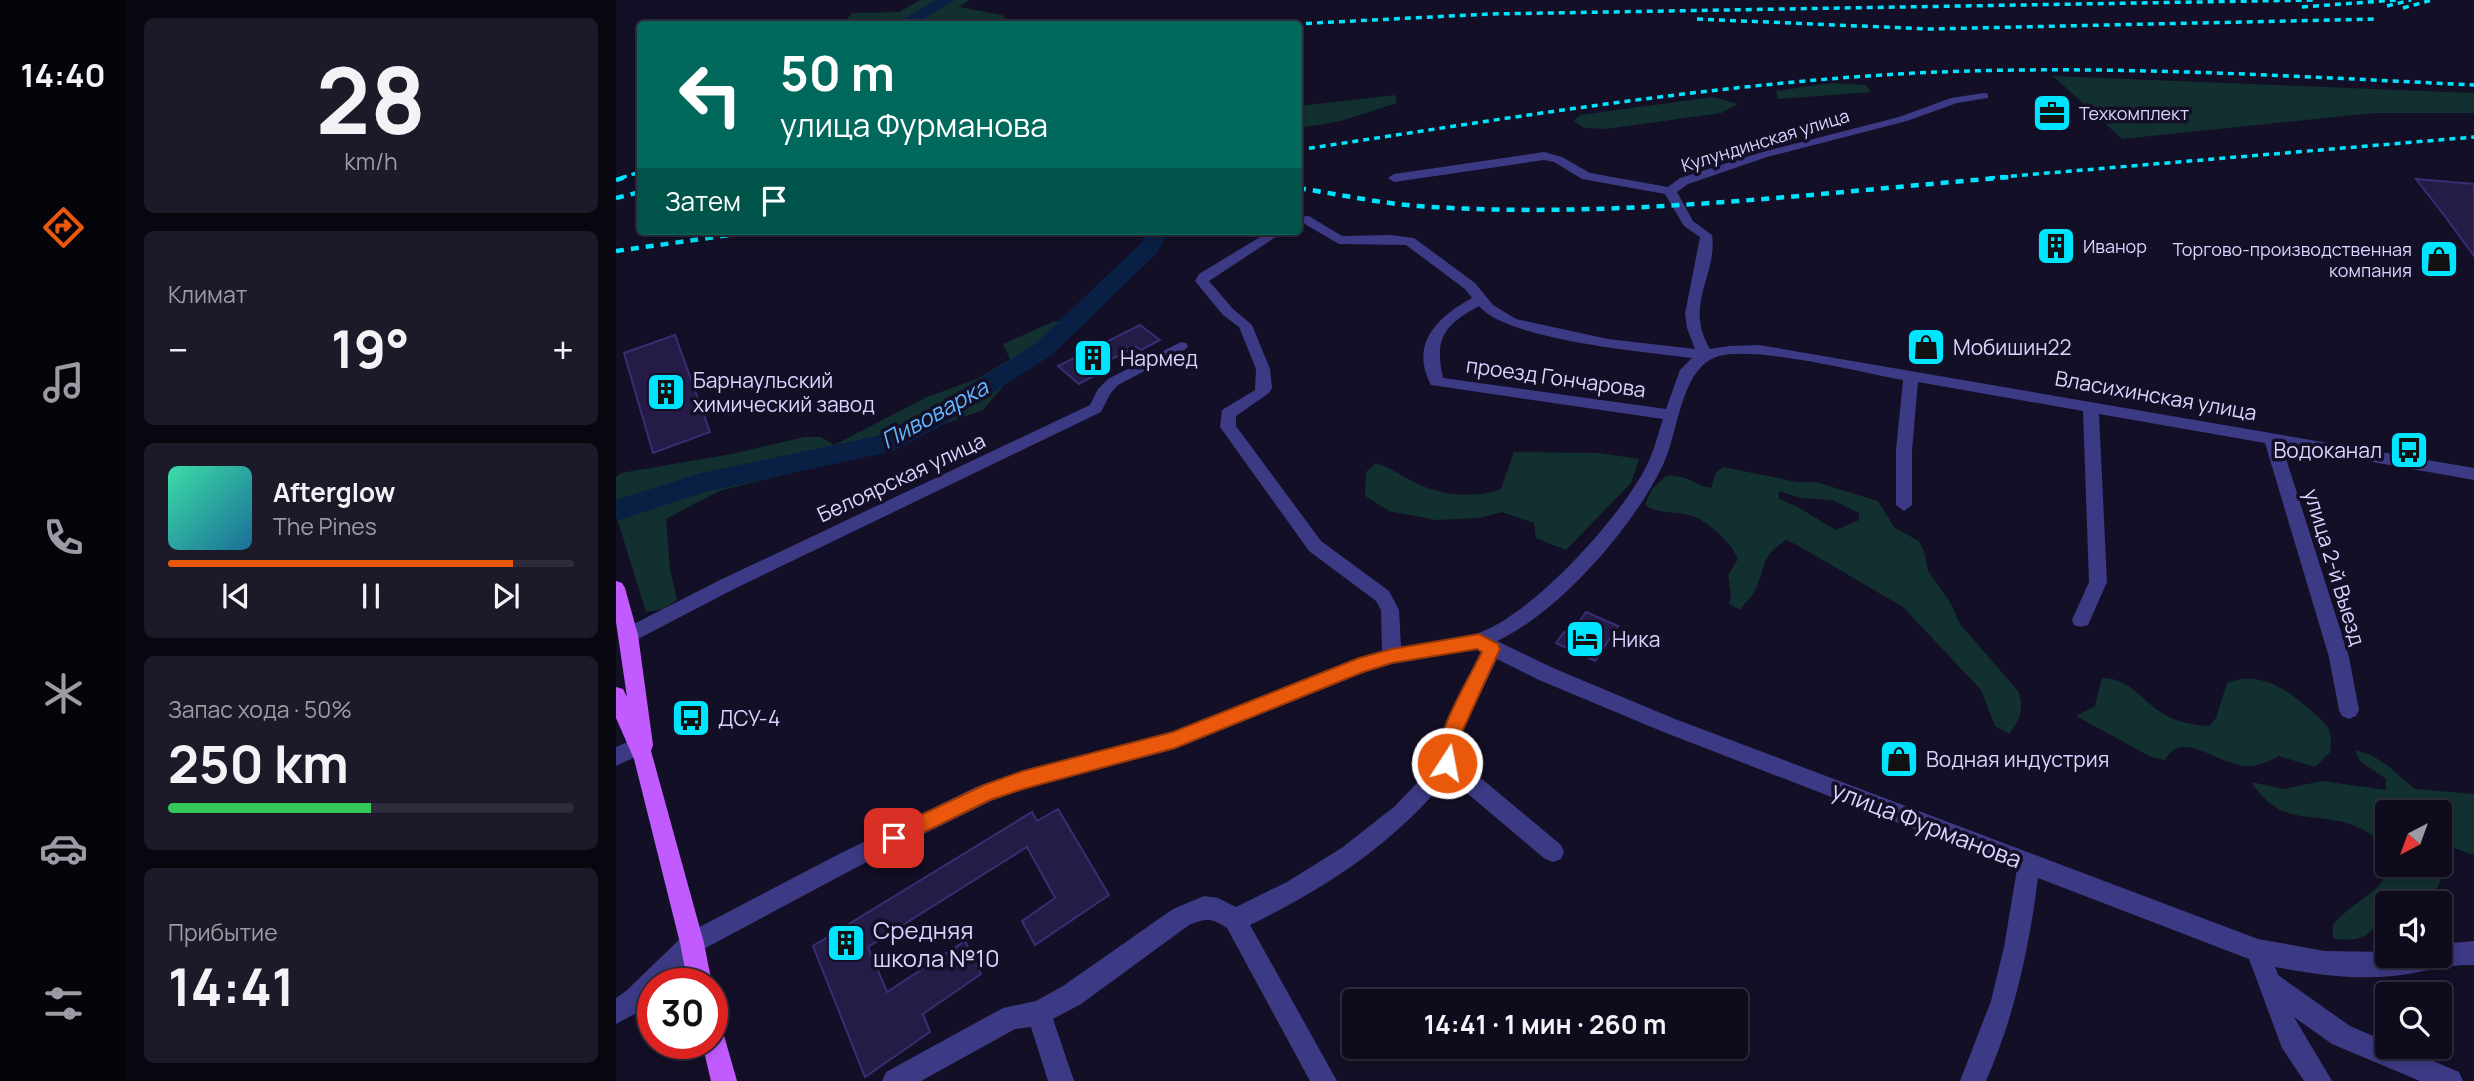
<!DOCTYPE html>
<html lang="ru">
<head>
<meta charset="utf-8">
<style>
	body { margin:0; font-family:Manrope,sans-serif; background:#1c1929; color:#f1f3f6; height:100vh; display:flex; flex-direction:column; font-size:26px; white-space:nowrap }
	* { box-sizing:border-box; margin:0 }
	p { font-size:23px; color:#9b9ba3 }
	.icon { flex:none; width:38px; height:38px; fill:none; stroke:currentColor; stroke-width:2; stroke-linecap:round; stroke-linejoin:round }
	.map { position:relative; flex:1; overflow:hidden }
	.sheet { display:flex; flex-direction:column; gap:18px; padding:18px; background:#08060f; width:490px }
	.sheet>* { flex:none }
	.guide { position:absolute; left:21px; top:21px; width:665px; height:214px; border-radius:7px; box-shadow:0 4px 10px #0003,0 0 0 2px #2e2b3b; background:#00695c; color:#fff; overflow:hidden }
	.needle { width:46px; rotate:221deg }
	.fabs { position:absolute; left:1759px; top:800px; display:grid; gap:14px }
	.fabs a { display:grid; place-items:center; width:77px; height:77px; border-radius:7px; background:#0e0b1c; box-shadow:0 4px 10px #0003,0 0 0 2px #2e2b3b; font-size:35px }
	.speed { position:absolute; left:21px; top:968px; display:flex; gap:14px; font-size:35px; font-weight:700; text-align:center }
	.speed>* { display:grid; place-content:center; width:91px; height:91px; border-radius:50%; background:#0e0b1c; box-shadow:0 4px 10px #0003,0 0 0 2px #2e2b3b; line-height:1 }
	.speed .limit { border:10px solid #d22; background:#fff; color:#111 }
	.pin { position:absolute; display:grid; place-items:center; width:60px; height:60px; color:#fff; margin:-30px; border-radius:14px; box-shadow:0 4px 10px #0006 }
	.me { position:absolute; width:77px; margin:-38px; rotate:11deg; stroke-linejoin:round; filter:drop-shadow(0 0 5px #0008) }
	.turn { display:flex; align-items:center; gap:24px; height:147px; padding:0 28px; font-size:32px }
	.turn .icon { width:91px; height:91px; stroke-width:2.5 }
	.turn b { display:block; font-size:49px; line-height:60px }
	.then { display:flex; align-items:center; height:66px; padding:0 28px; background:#0003; gap:14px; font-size:26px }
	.big { font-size:52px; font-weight:700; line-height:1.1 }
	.sheet .tile { flex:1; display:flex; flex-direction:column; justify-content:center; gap:10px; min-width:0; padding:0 24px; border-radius:10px; background:#1c1929 }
	.sheet .dial { align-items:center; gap:0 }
	.dial b { font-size:91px; line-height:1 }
	.song { display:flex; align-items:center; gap:21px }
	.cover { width:84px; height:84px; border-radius:10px; background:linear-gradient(135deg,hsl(160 70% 55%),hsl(200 70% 35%)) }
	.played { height:7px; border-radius:4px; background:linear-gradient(90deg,#ea580c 85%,#2e2b3b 85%) }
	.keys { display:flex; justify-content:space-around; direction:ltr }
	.heat { display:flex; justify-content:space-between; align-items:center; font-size:38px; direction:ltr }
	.charge { height:10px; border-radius:5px; background:linear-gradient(90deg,#34c759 50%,#2e2b3b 0) }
	.trip { position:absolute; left:726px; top:989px; width:406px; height:70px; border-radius:7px; background:#0e0b1c; box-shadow:0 4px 10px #0003,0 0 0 2px #2e2b3b; font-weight:700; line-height:70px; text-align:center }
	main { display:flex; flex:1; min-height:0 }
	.tab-bar { display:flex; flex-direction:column; width:126px; justify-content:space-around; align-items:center; background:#06040b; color:#9b9ba3 }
	.tab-bar .icon { width:49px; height:49px }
	.tab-bar .active { color:#ea580c }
	.tab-bar b { font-size:32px; color:#f1f3f6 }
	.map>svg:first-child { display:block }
</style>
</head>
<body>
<main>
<nav class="tab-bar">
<b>14:40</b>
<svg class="icon active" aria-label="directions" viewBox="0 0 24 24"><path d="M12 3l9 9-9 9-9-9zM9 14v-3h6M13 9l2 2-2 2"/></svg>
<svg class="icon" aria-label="music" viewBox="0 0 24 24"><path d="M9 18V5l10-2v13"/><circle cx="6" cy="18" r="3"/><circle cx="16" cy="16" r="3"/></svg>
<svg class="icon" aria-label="phone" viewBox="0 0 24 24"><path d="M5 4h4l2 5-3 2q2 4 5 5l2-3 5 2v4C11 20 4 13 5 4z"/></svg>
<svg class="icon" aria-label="climate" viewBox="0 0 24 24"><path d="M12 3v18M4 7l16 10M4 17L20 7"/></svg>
<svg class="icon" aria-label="car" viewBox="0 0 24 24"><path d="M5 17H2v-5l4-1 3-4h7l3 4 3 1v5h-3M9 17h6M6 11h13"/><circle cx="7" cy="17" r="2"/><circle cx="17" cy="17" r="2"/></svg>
<svg class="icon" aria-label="filters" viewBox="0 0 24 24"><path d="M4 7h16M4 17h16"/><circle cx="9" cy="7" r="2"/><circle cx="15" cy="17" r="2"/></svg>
</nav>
<section class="sheet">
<div class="tile dial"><b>28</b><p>km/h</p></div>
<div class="tile"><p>Климат</p>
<div class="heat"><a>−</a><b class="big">19°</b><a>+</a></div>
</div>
<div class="tile">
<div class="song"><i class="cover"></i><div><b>Afterglow</b><p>The Pines</p></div></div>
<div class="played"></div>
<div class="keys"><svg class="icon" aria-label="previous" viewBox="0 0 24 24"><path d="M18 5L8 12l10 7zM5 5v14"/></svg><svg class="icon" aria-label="pause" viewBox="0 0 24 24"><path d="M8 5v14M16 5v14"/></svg><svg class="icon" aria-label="next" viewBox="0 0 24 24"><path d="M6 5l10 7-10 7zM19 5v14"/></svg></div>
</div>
<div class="tile"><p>Запас хода · 50%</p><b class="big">250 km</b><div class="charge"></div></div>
<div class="tile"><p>Прибытие</p><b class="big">14:41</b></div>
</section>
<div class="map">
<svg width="1858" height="1081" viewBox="0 0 1858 1081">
	<rect width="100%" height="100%" fill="#130f26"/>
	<!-- green -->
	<path fill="#12302f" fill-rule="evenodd" d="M 304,0 L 354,0 L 343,7 L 386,15 L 394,24 L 262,24 L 264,21 L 228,23 L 236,13 L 283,12 Z
		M 1437,76 L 1858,93 L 1858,113 L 1758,113 L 1506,139 Z
		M 1215,83 L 1250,85 L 1255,92 L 1162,99 L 1160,91 Z
		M 779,95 L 781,103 L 725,121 L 683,128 L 683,106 Z
		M 1097,97 L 1122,104 L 1105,113 L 990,129 L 968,128 L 958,121 L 964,115 Z
		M 439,321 L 459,325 L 442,346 L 400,371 L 367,410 L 228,460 L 103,491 L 50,519 L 54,569 L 61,600 L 47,609 L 30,612 L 0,515 L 0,477 L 5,473 L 116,454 L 188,437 L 205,437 L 218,445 L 311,397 L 361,379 L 394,359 L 387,344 Z
		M 898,452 L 983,453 L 1023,459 L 1015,483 L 950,550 L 920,538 L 918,523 L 886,512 L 864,518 L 820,520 L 773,511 L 749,496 L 750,472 L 760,463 C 778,469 792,480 809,487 C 833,496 862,498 885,489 Z
		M 1107,467 L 1181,482 L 1200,482 L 1262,501 L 1279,528 L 1303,541 L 1308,551 L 1312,571 L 1334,602 L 1344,624 L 1402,691 C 1409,708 1404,720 1393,734 L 1379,726 L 1365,690 L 1287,607 L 1181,545 L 1170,540 C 1142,558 1151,568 1138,592 C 1135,598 1128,604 1124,610 L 1113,604 L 1115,595 L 1112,575 L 1122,559 C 1115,542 1090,519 1073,515 C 1057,511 1042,514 1029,505 L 1036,489 L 1050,476 C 1074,475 1075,484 1095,488 L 1100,473 ZM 1163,491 L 1184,498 L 1216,500 L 1243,513 L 1243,520 L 1220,530 L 1180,506 L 1163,499 Z
		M 1486,678 C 1514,678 1524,699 1546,713 C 1559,722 1578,725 1593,726 L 1600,718 L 1611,683 C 1643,670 1671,689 1694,710 C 1700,715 1710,723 1713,730 C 1716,736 1715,745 1714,752 L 1699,767 L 1663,756 C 1654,761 1644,766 1632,766 C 1604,767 1566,727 1549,760 L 1535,757 L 1460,716 L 1479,706 Z
		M 1739,750 L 1755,755 L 1771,765 L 1799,789 L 1858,794 L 1858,855 L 1838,848 L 1815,903 L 1771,903 L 1771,919 L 1762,922 C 1751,940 1737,942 1717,938 L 1717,925 C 1735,902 1765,894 1775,865 L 1824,864 L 1824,812 L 1771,812 L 1771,845 C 1758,835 1743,826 1727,822 C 1685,812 1665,825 1635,782 L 1668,789 L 1706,781 L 1770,790 L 1770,779 L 1744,761 Z"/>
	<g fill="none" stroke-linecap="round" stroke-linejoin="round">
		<!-- river -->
		<path fill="#0a1f44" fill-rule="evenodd" d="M 319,0 L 339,0 L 299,24 L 280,24 Z
			M 532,231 L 554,231 L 540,254 L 436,355 L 321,428 L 278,451 L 89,492 L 0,521 L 0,500 L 85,473 L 261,436 L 303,416 L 418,345 L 523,245 Z"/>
	</g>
	<!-- building -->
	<path fill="#241b47" stroke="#3b2d73" stroke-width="2" d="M 1800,179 L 1858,184 L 1858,256 L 1828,215 Z
		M 524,325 L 544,340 L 525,350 L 520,347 L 477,368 L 483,373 L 463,384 L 442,366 Z
		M 59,335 L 94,432 L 37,453 L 8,353 Z
		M 970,612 L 1002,626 L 979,661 L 940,643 L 948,632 L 954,635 Z
		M 442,809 L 493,895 L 419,945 L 406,921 L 439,898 L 411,847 L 252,947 L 271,992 L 349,941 L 365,974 L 307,1014 L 314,1032 L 249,1077 L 197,946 L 416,812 L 421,821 Z"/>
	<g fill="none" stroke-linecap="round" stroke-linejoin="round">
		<!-- minor -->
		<path fill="#3d3a85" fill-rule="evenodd" d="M 1368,93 L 1372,94 L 1372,98 L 1341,103 L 1291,121 L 1151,157 L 1072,184 L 1061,192 L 1077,221 L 1096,235 C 1102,275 1067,304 1094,349 L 1113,346 L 1143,345 L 1858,468 L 1858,480 L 1666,446 L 1733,657 L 1743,710 L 1740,716 L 1733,719 L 1726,716 L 1723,710 L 1713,657 L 1649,443 L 1483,414 L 1491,582 L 1472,625 L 1465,627 L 1458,625 L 1456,620 L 1473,582 L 1467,411 L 1302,382 L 1296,450 L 1296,505 L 1288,511 L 1280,505 L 1280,450 L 1287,380 C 1243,372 1142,346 1103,356 C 1064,367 1063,433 1047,465 C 1017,527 944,612 881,641 L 937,668 L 1059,719 L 1642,939 L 1709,951 L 1771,952 L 1771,956 L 1824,956 L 1824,944 L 1858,941 L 1858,965 C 1830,964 1805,973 1777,976 C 1738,980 1698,974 1659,967 L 1662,975 L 1734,1026 L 1771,1042 L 1771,1046 L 1782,1046 L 1843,1072 L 1847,1081 L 1804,1081 L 1716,1044 L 1678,1017 L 1716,1081 L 1688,1081 L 1666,1048 L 1633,959 L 1422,878 C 1413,948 1399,1015 1370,1081 L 1344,1081 L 1375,1001 L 1388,947 L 1401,869 L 1045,731 L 923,680 L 881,659 L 844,736 L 842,759 L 945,845 L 948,852 L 945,859 L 937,862 L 929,859 L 832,777 C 779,843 710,888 634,925 L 721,1081 L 694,1081 L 611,928 C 596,918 590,918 573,925 L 465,1004 L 437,1019 L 458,1081 L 432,1081 L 415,1027 L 399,1029 L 305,1081 L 266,1081 L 270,1072 L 387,1008 L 420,1001 L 447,986 L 557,909 L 588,896 L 602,898 L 620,907 L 671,882 L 727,847 L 779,806 L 802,782 L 821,760 L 824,736 L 865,651 L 861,649 L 776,664 L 747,673 L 559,749 L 407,789 L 375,801 L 241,867 L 84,951 L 53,984 L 37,984 L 37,999 L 28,1009 L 0,1024 L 0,998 L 10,991 L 68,935 L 225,853 L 360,787 L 407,771 L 557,732 L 736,660 L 766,651 L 765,610 L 760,601 L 693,551 L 604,427 L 606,410 L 639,390 L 640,369 L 623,327 L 607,315 L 579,281 L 583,274 L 654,231 L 669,231 L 593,281 L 617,309 L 636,325 L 654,369 L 656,388 L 653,393 L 620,416 L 620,426 L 705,541 L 773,591 L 783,610 L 785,647 C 809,642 835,641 859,634 C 913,619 1007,515 1031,465 C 1038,451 1042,434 1047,419 L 815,385 C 793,343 822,317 856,298 L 849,289 L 790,245 L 723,244 L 687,223 L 682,225 L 682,217 L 693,216 L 726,236 L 775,235 L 798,238 L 859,283 L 877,305 L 900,319 L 992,339 L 1079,349 L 1071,328 L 1069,314 L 1084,237 L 1068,226 L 1049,194 L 966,179 L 938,162 L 928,160 L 778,182 L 772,178 L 778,174 L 928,152 L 946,157 L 974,173 L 1052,187 L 1064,178 L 1143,153 L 1283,117 L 1335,98 ZM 863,306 C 891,340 1029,352 1076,358 L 1064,370 L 1050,409 L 827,378 C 818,338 828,325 863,306 Z
			M 565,342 L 570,343 L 572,346 L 570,349 L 502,385 L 494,394 L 485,412 L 116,590 L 20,640 L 13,643 L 6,640 L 4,635 L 6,630 L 104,580 L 474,405 L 482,389 L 492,379 Z
			M 23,737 L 30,740 L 33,746 L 30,752 L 0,766 L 0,747 Z"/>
		<!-- major -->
		<path fill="#c25bff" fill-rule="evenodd" d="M 0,581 L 6,583 L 9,588 L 22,635 L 37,745 L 35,751 L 88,943 L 96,984 L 72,984 L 64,943 L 18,759 L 0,718 L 0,687 L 7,689 L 11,697 L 0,622 Z
			M 96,1022 L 105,1025 L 121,1081 L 95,1081 L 86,1043 L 96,1043 Z"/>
		<!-- rail-far1 -->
		<path stroke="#00e5ff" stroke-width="3.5" stroke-dasharray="6 5" stroke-linecap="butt" d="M 1771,6 L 1795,0
			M 1686,7 L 1780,0
			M 1787,8 L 1816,0
			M 1081,19 L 1313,29 L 1760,19
			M 679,24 L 874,14 L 1698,0
			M 682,150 C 887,119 1093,84 1300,73 C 1486,64 1672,76 1858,85
			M 5,178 L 24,172
			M 1373,178 L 1858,137"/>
		<!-- rail -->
		<path stroke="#00e5ff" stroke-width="4.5" stroke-dasharray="8 7" stroke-linecap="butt" d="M 0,180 L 10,177
			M 682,188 C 722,194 762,203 802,206 C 999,220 1198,193 1394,177
			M 0,198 L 24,192
			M 0,251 L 142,231"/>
	</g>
	<!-- route -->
	<path fill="#ea580c" stroke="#983908" stroke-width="2" d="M 863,634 L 882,644 L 884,649 L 844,736 L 838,769 L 831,771 L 824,769 C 812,743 854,677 866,652 L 861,649 L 776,663 L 747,672 L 559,748 L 407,789 L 374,800 L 278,847 L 271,844 L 268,838 L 271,831 L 368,785 L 407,771 L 557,732 L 743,658 L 776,649 Z"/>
	<!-- icons -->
	<defs>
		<g id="office-square" transform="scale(2.0125)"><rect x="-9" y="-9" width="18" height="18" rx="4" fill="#00e5ff" stroke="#130f26"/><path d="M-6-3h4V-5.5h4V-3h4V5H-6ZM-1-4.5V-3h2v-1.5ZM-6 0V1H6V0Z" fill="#111"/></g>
		<g id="building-square" transform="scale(2.0125)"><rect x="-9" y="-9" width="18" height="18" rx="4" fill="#00e5ff" stroke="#130f26"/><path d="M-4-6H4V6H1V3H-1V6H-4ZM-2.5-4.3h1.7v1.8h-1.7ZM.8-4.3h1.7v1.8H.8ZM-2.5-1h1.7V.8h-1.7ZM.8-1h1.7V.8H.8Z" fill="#111"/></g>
		<g id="shop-square" transform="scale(2.0125)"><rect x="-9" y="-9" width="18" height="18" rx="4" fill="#00e5ff" stroke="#130f26"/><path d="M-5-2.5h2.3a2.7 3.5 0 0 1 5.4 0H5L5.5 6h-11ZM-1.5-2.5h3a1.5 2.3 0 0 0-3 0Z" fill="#111"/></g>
		<g id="bus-square" transform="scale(2.0125)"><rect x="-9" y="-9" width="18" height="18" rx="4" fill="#00e5ff" stroke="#130f26"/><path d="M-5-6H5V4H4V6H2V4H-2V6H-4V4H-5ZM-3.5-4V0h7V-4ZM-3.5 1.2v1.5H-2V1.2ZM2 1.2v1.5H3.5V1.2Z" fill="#111"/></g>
		<g id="hotel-square" transform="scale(2.0125)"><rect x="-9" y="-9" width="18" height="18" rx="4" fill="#00e5ff" stroke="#130f26"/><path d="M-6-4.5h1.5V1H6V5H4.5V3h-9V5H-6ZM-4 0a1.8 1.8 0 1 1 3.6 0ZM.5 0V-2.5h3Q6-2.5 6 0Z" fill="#111"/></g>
	</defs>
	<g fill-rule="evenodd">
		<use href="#office-square" x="1436" y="113"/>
		<use href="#building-square" x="1440" y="246"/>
		<use href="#shop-square" x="1823" y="259"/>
		<use href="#shop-square" x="1310" y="347"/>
		<use href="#building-square" x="477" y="358"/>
		<use href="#building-square" x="50" y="392"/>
		<use href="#bus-square" x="1793" y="450"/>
		<use href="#hotel-square" x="969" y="639"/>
		<use href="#bus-square" x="75" y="718"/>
		<use href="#shop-square" x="1283" y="759"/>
		<use href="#building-square" x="230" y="943"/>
	</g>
	<g text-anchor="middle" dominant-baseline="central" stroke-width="7" stroke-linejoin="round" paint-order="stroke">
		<!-- far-poi labels -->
		<g font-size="18" fill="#d9d4ff" stroke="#130f26" text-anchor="start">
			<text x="1463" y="113">Техкомплект</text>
			<text x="1467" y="246">Иванор</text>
			<text x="1796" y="249" text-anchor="end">Торгово-производственная<tspan x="1796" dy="21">компания</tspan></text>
		</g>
		<!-- far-street labels -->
		<g font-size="18" fill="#d9d4ff" stroke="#130f26">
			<text transform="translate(1149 140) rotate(-17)">Кулундинская улица</text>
		</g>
		<!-- poi labels -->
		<g font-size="21" fill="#d9d4ff" stroke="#130f26" text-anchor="start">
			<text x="1337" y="347">Мобишин22</text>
			<text x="504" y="358">Нармед</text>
			<text x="77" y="380">Барнаульский<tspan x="77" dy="24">химический завод</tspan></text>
			<text x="1766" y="450" text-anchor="end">Водоканал</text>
			<text x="996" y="639">Ника</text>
			<text x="102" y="718">ДСУ-4</text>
			<text x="1310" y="759">Водная индустрия</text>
		</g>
		<!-- street labels -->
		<g font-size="21" fill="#d9d4ff" stroke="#130f26">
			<text transform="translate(940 377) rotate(8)">проезд Гончарова</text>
			<text transform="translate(1540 395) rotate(10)">Власихинская улица</text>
			<text transform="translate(285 477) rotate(-25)">Белоярская улица</text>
			<text transform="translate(1719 567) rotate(73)">улица 2-й Выезд</text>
		</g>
		<!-- water labels -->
		<g font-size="23" font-style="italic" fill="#62b6ff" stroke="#130f26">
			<text transform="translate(318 413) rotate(-29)">Пивоварка</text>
		</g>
		<!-- near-street labels -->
		<g font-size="24" fill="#d9d4ff" stroke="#130f26">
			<text transform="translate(1311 824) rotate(21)">улица Фурманова</text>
		</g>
		<!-- near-poi labels -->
		<g font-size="24" fill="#d9d4ff" stroke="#130f26" text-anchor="start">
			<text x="257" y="929">Средняя<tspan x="257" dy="28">школа №10</tspan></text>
		</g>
	</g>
</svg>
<div class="fabs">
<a><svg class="needle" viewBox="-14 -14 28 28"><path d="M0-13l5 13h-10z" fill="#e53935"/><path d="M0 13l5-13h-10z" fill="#9b9ba3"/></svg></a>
<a><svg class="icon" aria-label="sound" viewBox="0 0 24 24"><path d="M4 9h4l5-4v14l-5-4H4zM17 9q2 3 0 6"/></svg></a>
<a><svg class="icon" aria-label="search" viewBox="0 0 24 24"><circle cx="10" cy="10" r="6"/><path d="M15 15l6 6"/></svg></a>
</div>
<div class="speed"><div class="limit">30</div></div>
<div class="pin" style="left:278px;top:838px;background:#d93025"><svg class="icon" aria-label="arrive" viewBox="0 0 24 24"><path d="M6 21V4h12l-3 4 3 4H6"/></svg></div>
<svg class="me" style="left:831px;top:763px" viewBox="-20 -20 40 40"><circle r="17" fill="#ea580c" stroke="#fff" stroke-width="3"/><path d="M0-11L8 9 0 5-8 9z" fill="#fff"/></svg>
<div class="trip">14:41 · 1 мин · 260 m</div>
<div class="guide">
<div class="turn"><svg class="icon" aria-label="left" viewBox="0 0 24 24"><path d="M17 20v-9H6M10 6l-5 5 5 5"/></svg><div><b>50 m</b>улица Фурманова</div></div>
<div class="then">Затем<svg class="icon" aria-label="arrive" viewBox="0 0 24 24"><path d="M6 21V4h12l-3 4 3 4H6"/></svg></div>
</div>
</div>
</main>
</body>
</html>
